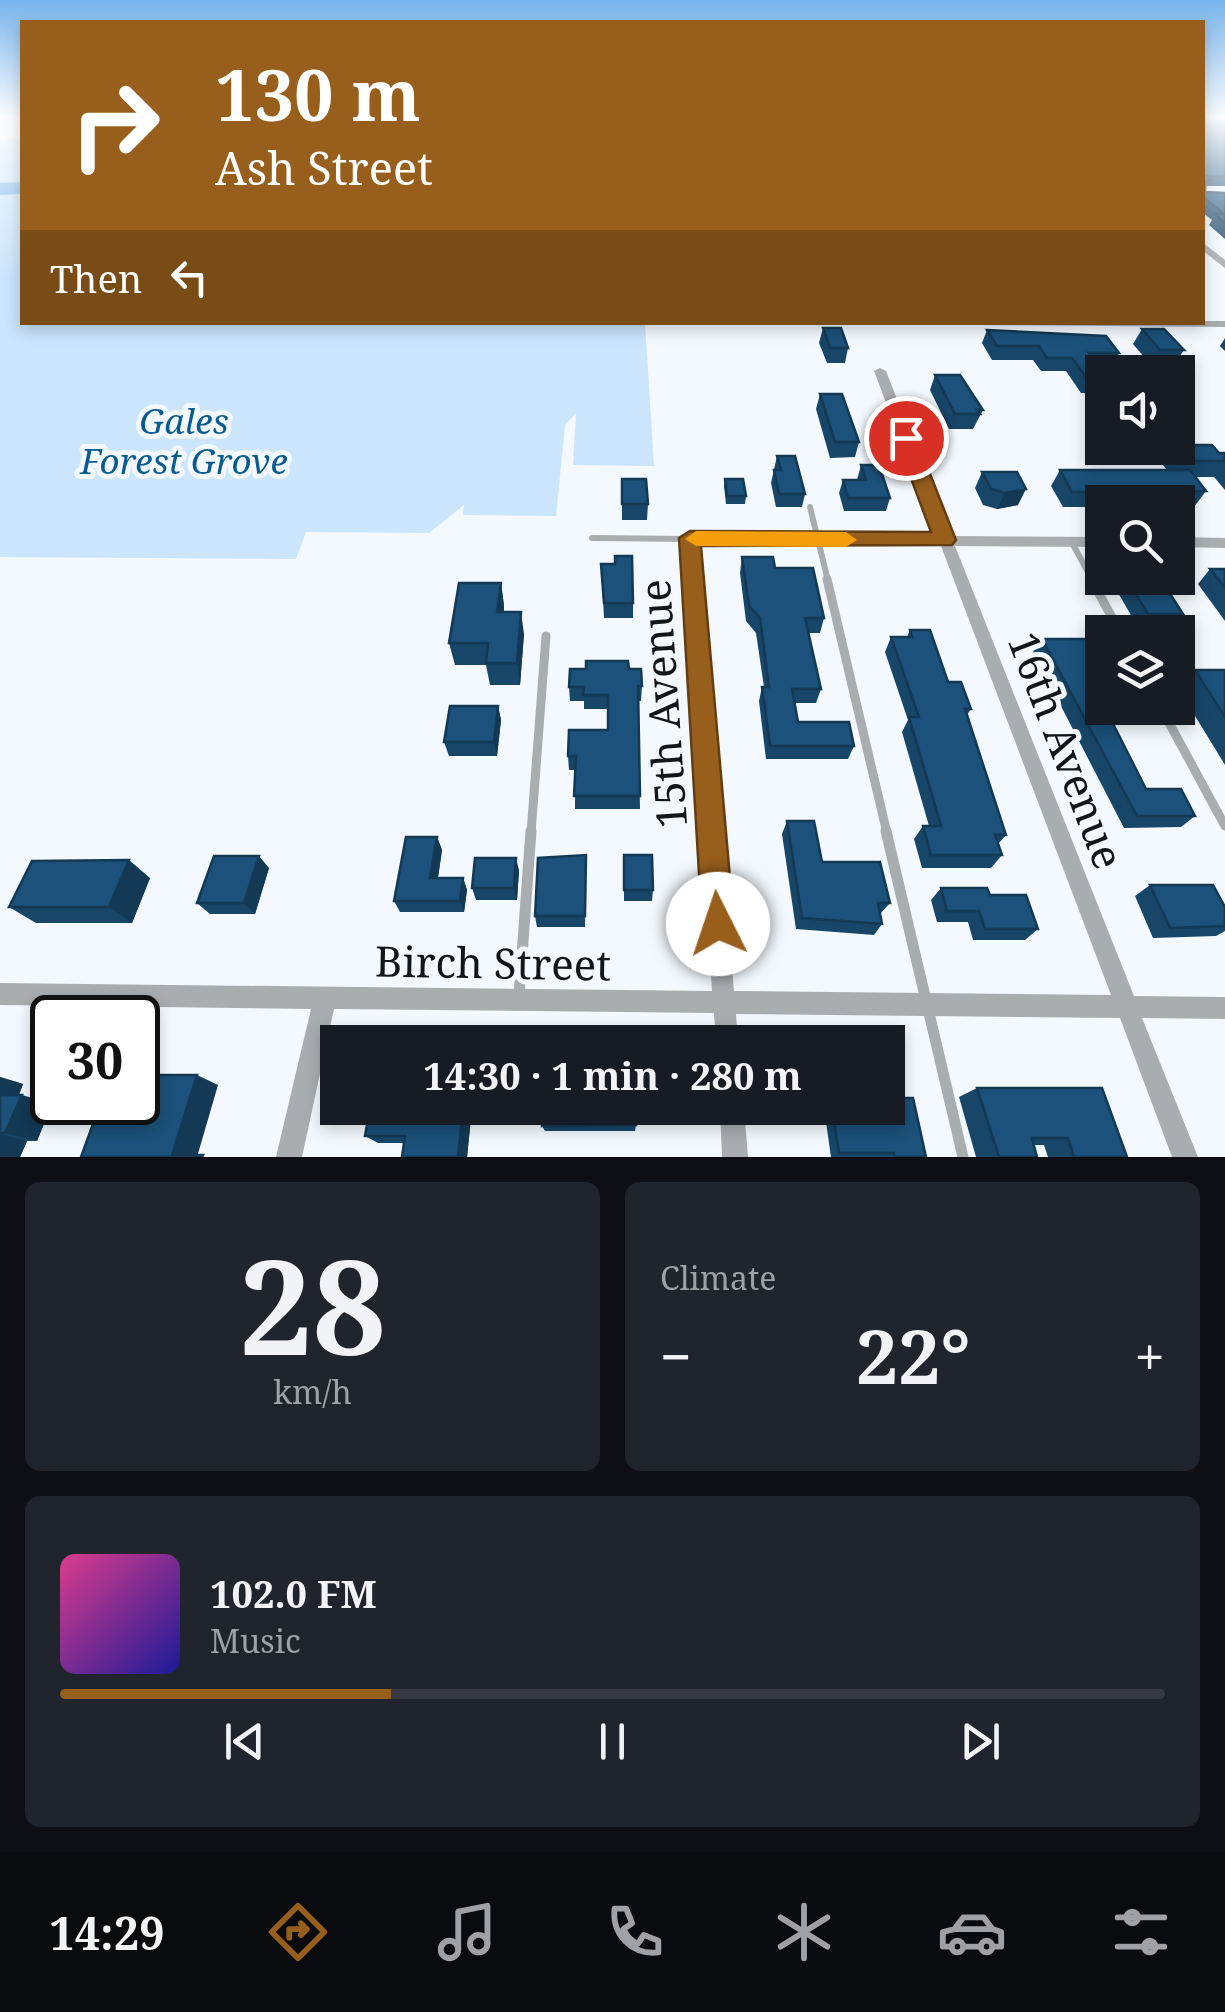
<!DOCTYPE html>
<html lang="en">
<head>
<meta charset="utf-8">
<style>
	body { margin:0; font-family:"Noto Serif",serif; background:#20242c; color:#f1f3f6; height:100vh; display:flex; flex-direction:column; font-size:38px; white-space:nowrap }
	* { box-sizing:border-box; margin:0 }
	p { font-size:32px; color:#9ea1a6 }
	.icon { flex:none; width:55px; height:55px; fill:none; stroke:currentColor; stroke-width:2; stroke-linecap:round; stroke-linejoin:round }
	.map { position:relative; height:1157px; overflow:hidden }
	.panel { display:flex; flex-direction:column; gap:25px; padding:25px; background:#0d0f14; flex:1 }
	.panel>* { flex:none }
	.banner { position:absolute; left:20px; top:20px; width:1185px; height:305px; border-radius:0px; box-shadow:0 5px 15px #0003; background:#985f1c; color:#fff; overflow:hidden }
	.buttons { position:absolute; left:1085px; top:355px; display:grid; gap:20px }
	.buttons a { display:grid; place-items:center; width:110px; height:110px; border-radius:0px; background:#171b24; box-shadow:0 5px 15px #0003; font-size:50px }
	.speed { position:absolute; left:30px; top:995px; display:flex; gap:20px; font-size:50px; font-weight:700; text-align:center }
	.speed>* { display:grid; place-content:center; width:130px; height:130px; border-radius:50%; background:#171b24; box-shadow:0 5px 15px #0003; line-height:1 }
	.speed .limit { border:5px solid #111; border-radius:15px; background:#fff; color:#111 }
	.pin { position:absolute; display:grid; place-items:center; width:85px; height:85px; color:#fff; margin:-42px; border:5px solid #fff; border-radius:50%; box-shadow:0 2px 10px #0007 }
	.me { position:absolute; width:110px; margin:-55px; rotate:356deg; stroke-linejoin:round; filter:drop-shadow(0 0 8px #0008) }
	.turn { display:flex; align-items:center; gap:35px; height:210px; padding:0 30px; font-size:45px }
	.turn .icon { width:130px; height:130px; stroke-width:2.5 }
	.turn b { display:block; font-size:70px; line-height:85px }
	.then { display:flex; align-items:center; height:95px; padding:0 30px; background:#0003; gap:20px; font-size:38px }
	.big { font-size:75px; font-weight:700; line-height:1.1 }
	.panel .card { flex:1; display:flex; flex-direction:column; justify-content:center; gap:15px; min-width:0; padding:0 35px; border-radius:15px; background:#20242c }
	.panel .dial { align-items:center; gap:0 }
	.dial b { font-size:130px; line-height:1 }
	.song { display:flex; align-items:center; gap:30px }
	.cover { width:120px; height:120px; border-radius:15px; background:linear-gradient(135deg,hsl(330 70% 55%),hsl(240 70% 35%)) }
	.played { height:10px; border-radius:5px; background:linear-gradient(90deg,#985f1c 30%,#363941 30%) }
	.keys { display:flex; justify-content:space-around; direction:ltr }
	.heat { display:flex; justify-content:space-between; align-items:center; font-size:55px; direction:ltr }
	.panel .tiles { flex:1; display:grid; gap:25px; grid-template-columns:1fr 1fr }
	.card:last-child { grid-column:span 2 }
	.trip { position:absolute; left:320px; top:1025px; width:585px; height:100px; border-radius:0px; background:#171b24; box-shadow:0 5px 15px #0003; font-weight:700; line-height:100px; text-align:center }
	.tab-bar { display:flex; height:160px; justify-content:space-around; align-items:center; background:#090b0e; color:#9ea1a6 }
	.tab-bar .icon { width:70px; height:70px }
	.tab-bar .selected { color:#985f1c }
	.tab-bar b { font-size:45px; color:#f1f3f6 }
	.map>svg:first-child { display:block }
</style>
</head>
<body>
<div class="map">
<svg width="1225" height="1157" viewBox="0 0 1225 1157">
	<rect width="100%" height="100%" fill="#f3f9fe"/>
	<!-- green -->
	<path fill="#cbe5fc" d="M 22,136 L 22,322 L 645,323 L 654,466 L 573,465 L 576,413 L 565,425 L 556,516 L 463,515 L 464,505 L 429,533 L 306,532 L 296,559 L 0,557 L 0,141 Z"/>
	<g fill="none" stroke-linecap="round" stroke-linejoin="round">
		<!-- river -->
		<path fill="#6fb4ef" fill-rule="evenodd" d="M 22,182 L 22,194 L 0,195 L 0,183 Z"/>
		<!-- service-far2 -->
		<path stroke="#a9adb0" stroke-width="6" d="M 810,507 L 828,581
			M 592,538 L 690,539
			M 1071,541 L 1093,581"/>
		<!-- service-far1 -->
		<path stroke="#a9adb0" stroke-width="9" d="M 827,579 L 887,833
			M 1091,579 L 1120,632
			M 1161,708 L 1225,826
			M 531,833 L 546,636"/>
		<!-- service -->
		<path stroke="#a9adb0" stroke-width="11" d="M 886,831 L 963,1157
			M 519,996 L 531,831"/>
		<!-- minor -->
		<path fill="#a9adb0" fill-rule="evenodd" d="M 1202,242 L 1225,260 L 1225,268 L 1202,250 Z
			M 1202,321 L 1225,321 L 1225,327 L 978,325 L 973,322 Z
			M 880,368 L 886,371 L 951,536 L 1102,537 L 1102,547 L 955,546 L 1134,996 L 1225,997 L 1225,1019 L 1142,1018 L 1198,1157 L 1172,1157 L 1120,1018 L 736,1014 L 738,1042 L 716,1042 L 714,1013 L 334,1009 L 302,1157 L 276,1157 L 311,1009 L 0,1005 L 0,983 L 712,991 L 683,539 L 690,534 L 937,536 L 874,371 ZM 698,544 L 941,546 L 1111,995 L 734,991 Z
			M 1178,537 L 1225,538 L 1225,548 L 1178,547 Z
			M 720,1108 L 744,1108 L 748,1157 L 722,1157 Z"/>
	</g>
	<!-- wall -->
	<path fill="#174669" d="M 1202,117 L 1225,117 L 1225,186 L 1207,186 L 1205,190 L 1205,192 L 1225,193 L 1225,239 L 1209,225 L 1212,220 L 1202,212 Z
		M 823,328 L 848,348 L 845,363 L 827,363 L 819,343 Z
		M 1142,329 L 1184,350 L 1174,365 L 1151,365 L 1133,344 Z
		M 987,330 L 1119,353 L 1112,366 L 1099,366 L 1102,372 L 1101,393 L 1081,393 L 1066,371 L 1041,371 L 1033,360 L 992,360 L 982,343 Z
		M 1225,338 L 1225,351 L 1220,346 Z
		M 935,375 L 983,410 L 973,429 L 949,429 L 930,390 Z
		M 820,394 L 859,442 L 855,457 L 830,458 L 816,409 Z
		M 1168,448 L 1225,453 L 1225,490 L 1214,477 L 1194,477 L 1206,491 L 1194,507 L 1178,507 L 1178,502 L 1102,502 L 1102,507 L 1063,507 L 1051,486 L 1060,470 L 1167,470 L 1159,460 Z
		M 777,456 L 805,494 L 802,507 L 776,507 L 771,483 Z
		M 861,465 L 890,498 L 886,511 L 844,511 L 839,493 L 843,480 L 857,480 Z
		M 982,472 L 1018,505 L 997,509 L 983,505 L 975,488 Z
		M 622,479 L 648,504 L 647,520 L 622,520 Z
		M 725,479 L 746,496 L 745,504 L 726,504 L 724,486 Z
		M 742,557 L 775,568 L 824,618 L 820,633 L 809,633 L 821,689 L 816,703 L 795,703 L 798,722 L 854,746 L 848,759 L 766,759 L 759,701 L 762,687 L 764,687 L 756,633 L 746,621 L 740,573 Z
		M 601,564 L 633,603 L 633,618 L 604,618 Z
		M 1210,569 L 1225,569 L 1225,621 L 1198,584 Z
		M 1114,578 L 1160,578 L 1183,614 L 1172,627 L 1138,627 L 1111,581 Z
		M 501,583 L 504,606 L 504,612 L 524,634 L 520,685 L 490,685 L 486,665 L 455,665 L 449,643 Z
		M 910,630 L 971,709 L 967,715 L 1006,835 L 998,844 L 1002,855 L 991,868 L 922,868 L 914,839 L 923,826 L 929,826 L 902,732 L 908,720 L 885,652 L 891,637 L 907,637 Z
		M 1042,639 L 1102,639 L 1102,708 L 1146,789 L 1195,816 L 1181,827 L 1124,828 L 1033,652 Z
		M 629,669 L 642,686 L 641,701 L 638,701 L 640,809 L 575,809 L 575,770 L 569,770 L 568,756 L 608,730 L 608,709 L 584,709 L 584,701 L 570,701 L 569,687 Z
		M 1195,670 L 1225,670 L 1225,765 L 1178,688 Z
		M 498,706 L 501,720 L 497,756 L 449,756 L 444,742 Z
		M 787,821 L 822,862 L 890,903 L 880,914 L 882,924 L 874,935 L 796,929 L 782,834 Z
		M 437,837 L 442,850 L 438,878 L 463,878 L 467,890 L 464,912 L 400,912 L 394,901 Z
		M 586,855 L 585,927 L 537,927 L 535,916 Z
		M 624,855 L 653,890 L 652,901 L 624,901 Z
		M 269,868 L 255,914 L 210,914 L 197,903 Z
		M 519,870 L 517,900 L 476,900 L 472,888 Z
		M 150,878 L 132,923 L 36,923 L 9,907 Z
		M 1150,885 L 1225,907 L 1225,931 L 1216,936 L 1153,938 L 1135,896 Z
		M 941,888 L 990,895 L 1038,929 L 1025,940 L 973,940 L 968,922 L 937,922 L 931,900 Z
		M 0,1077 L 23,1084 L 19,1095 L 52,1104 L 37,1141 L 27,1141 L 20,1157 L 0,1157 Z
		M 977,1088 L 1127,1157 L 1048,1157 L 1044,1145 L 1034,1145 L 1037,1157 L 976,1157 L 959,1097 Z
		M 472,1108 L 467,1157 L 402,1157 L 404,1143 L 378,1143 L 365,1136 Z
		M 824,1108 L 888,1108 L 926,1157 L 831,1157 Z
		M 636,1125 L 635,1131 L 545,1131 L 542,1126 Z"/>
	<!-- shaded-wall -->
	<path fill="#133955" d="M 1026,489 L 1018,505 L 997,509 L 1005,493 Z
		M 501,583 L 504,606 L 501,635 L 497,612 Z
		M 521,612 L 524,634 L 520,685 L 517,663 Z
		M 498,706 L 501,720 L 497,756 L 494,742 Z
		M 437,837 L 442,850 L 436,890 L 430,878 Z
		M 259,856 L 269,868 L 255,914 L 244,903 Z
		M 516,858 L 519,870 L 517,900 L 514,888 Z
		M 129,860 L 150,878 L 132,923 L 109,907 Z
		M 463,878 L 467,890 L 464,912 L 460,901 Z
		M 197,1075 L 218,1085 L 197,1157 L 172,1155 Z
		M 0,1077 L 23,1084 L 15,1104 L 0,1100 Z
		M 22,1095 L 52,1104 L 37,1141 L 5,1133 Z
		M 463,1108 L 472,1108 L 467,1157 L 458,1157 Z
		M 0,1134 L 27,1141 L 20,1157 L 0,1157 Z"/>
	<!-- building -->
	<path fill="#1b517a" stroke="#133955" stroke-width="2.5" d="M 1202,117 L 1225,117 L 1225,176 L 1205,176 L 1211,180 L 1205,181 L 1205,192 L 1225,193 L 1225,223 L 1215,214 L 1224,214 L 1202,196 Z
		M 823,328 L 841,328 L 848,348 L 830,348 Z
		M 1142,329 L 1164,329 L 1184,350 L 1160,350 Z
		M 987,330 L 1106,336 L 1119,353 L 1089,353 L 1103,372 L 1102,380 L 1088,380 L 1072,358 L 1047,358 L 1039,346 L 997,346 Z
		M 935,375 L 960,375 L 983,410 L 977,410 L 980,414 L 955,414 Z
		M 820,394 L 842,394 L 859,442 L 835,442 Z
		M 1178,445 L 1212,445 L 1219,453 L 1225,453 L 1225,461 L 1182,461 L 1172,448 L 1178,448 Z
		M 777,456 L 795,456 L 805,494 L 779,494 L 774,470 L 781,470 Z
		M 861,465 L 879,465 L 890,498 L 848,498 L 843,480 L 866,480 Z
		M 1060,470 L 1190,470 L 1206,491 L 1072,492 Z
		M 982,472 L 1017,472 L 1026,489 L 1005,493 L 991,489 Z
		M 622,479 L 646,479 L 648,504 L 622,504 Z
		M 725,479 L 743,479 L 746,496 L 727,496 Z
		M 615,556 L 632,556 L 633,603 L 604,603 L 601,564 L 615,564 Z
		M 742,557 L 773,557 L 775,568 L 813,568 L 824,618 L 805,618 L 821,689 L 792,689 L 798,722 L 849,722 L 854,746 L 770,746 L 762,687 L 769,687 L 760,618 L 749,606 Z
		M 1210,569 L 1225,569 L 1225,588 Z
		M 1126,578 L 1160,578 L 1183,614 L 1148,614 Z
		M 459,583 L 501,583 L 497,612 L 521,612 L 517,663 L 486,663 L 488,643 L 449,643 Z
		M 910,630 L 930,630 L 948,682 L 961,682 L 971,709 L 965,709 L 1006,835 L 995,835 L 1002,855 L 931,855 L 923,826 L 941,826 L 909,717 L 919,717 L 891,637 L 912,637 Z
		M 1042,639 L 1102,639 L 1102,692 L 1101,692 L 1100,696 L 1102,702 L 1102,708 L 1105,708 L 1146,789 L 1181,789 L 1195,816 L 1137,816 Z
		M 586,661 L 628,661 L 629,669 L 641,669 L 642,686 L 638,686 L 640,796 L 574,796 L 576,756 L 568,756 L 569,730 L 608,730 L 608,695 L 583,695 L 584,687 L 569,687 L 570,669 L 586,669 Z
		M 1195,670 L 1225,670 L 1225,717 Z
		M 450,706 L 498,706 L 494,742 L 444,742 Z
		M 787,821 L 814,821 L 822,862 L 880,862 L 890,903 L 878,903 L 882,924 L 802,918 Z
		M 406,837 L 437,837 L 430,878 L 463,878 L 460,901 L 394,901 Z
		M 586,855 L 585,916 L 535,916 L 538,858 Z
		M 624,855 L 652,855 L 653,890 L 624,890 Z
		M 214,856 L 259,856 L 244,903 L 197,903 Z
		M 475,858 L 516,858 L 514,888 L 472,888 Z
		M 129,860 L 109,907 L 9,907 L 32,861 Z
		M 1150,885 L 1213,885 L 1225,907 L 1225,926 L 1170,928 Z
		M 941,888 L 987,888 L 990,895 L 1026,895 L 1038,929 L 985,929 L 979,911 L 947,911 Z
		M 158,1075 L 197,1075 L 172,1155 L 203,1155 L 202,1157 L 81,1157 L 101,1102 L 138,1102 L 138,1094 L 152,1094 Z
		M 977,1088 L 1102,1088 L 1127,1157 L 1074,1157 L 1068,1138 L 1032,1138 L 1037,1157 L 999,1157 Z
		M 0,1095 L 22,1095 L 5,1133 L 0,1133 Z
		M 888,1098 L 913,1098 L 926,1157 L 895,1157 L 894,1153 L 839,1153 L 832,1108 L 888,1108 Z
		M 370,1108 L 463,1108 L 458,1157 L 402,1157 L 405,1136 L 365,1136 Z
		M 543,1108 L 635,1108 L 636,1125 L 542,1126 Z"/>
	<!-- sky -->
	<linearGradient id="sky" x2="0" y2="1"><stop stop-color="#77b4eb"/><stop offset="0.42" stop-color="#fafcff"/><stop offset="1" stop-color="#fafcff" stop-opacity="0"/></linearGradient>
	<rect width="1225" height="279" fill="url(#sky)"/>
	<!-- route -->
	<path fill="#985f1c" stroke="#633e12" stroke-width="2.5" d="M 906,432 L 916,438 L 956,540 L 952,545 L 701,546 L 734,924 L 729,936 L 718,940 L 707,936 L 702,924 L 679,538 L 690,531 L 931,532 L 896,438 Z"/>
	<!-- slow -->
	<path fill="#f59e0b" d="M 696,531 L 846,532 L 857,540 L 846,547 L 696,546 L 685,539 Z"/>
	<g text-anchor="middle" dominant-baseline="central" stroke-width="10" stroke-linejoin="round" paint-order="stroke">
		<!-- park labels -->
		<g font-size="35" font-style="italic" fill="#075b91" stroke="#f3f9fe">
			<text x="184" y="420">Gales<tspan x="184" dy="40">Forest Grove</tspan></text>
		</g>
		<!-- near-street labels -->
		<g font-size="42" fill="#131619" stroke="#f3f9fe">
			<text transform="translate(662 704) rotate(-94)">15th Avenue</text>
			<text transform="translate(1067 750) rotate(69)">16th Avenue</text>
			<text transform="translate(493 962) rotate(1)">Birch Street</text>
		</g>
	</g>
</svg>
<div class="buttons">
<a><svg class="icon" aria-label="sound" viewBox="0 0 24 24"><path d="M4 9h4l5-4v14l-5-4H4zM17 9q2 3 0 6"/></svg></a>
<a><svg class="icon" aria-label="search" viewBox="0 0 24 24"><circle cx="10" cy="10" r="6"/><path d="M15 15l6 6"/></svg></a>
<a><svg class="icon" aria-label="layers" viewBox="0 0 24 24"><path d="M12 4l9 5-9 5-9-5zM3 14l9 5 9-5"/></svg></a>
</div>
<div class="speed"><div class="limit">30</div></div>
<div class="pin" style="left:906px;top:438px;background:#d93025"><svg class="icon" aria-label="arrive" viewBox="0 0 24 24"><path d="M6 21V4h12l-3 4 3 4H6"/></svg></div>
<svg class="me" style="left:718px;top:924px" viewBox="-20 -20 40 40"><circle r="19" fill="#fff"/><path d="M0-13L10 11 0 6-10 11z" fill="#985f1c"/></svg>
<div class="trip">14:30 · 1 min · 280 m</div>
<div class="banner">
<div class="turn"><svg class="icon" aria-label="right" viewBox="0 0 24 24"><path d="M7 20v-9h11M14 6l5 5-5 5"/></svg><div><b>130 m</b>Ash Street</div></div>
<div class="then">Then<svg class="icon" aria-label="left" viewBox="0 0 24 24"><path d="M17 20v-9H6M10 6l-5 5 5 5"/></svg></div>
</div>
</div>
<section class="panel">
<div class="tiles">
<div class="card dial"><b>28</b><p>km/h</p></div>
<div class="card"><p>Climate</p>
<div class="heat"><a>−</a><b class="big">22°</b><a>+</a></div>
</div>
<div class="card">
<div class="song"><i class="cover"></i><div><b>102.0 FM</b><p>Music</p></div></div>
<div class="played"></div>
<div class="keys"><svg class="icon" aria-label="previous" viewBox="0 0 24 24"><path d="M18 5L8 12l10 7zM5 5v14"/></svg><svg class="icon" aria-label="pause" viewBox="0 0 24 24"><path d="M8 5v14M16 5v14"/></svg><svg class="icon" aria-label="next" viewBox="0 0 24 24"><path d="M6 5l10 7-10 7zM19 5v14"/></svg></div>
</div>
</div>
</section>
<nav class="tab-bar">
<b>14:29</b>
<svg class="icon selected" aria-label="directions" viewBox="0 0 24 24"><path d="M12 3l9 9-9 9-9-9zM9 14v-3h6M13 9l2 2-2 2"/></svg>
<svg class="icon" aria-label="music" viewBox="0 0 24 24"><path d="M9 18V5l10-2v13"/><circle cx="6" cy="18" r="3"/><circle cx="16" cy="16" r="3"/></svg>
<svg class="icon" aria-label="phone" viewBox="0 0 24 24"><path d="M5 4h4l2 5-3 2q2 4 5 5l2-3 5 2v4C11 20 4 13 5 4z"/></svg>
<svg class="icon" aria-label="climate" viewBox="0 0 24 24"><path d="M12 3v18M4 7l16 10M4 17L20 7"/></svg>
<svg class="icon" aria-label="car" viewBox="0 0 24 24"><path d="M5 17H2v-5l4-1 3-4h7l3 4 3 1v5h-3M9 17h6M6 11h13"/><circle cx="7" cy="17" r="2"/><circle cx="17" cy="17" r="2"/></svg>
<svg class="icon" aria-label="filters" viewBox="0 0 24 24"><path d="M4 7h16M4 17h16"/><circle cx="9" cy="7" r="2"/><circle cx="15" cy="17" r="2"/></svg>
</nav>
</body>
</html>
